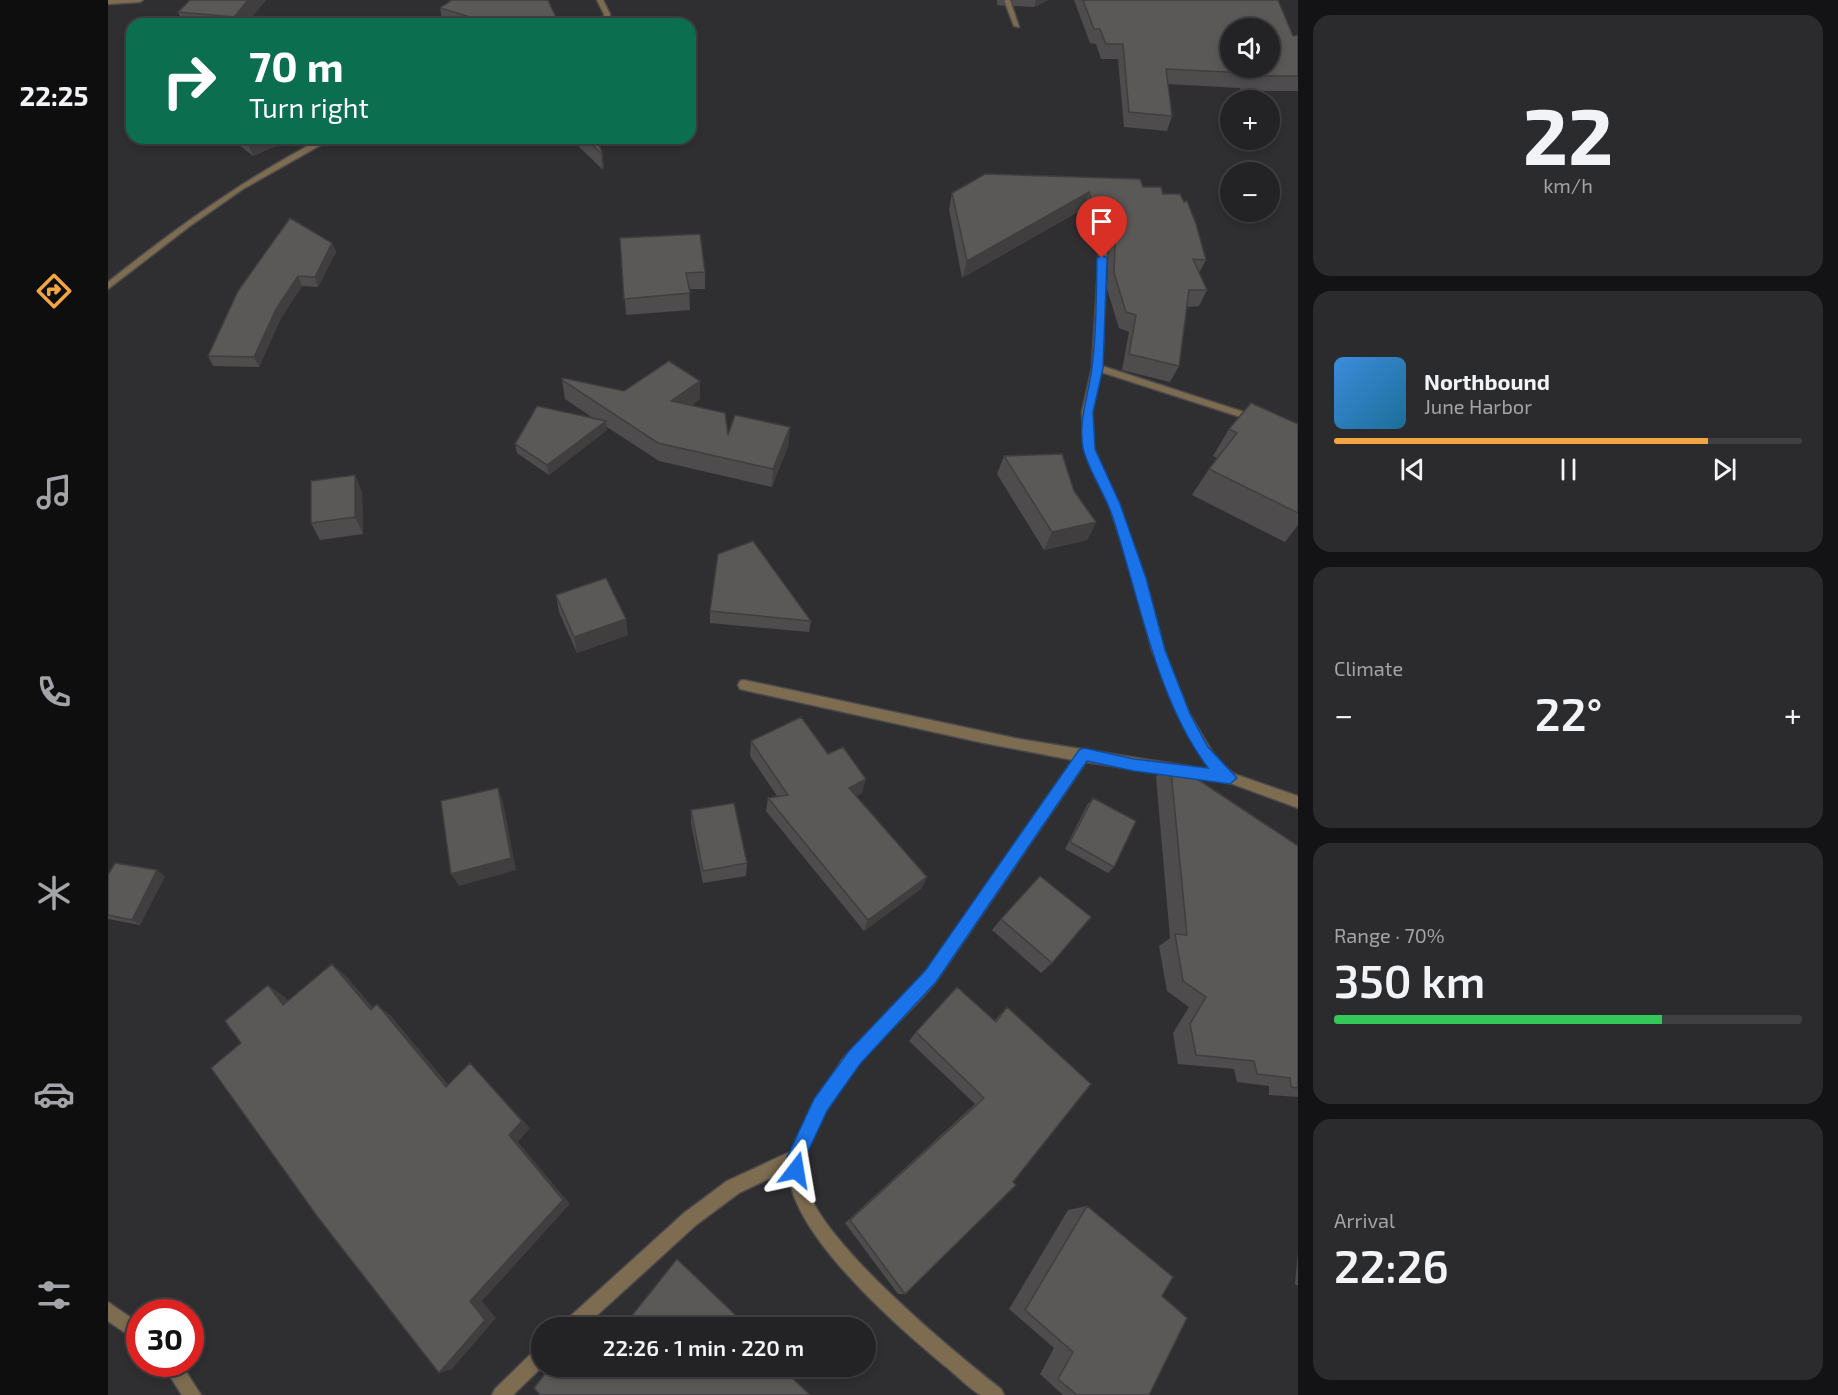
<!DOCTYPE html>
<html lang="en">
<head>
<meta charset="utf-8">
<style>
	body { margin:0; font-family:"Exo 2",sans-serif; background:#2b2b2e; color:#f1f3f6; height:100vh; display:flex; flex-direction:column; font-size:22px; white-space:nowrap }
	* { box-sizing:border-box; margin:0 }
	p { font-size:20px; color:#a3a4a7 }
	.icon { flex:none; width:33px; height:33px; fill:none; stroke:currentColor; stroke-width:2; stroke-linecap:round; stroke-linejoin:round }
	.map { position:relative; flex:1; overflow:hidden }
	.details { display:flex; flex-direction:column; gap:15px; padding:15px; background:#131315; width:540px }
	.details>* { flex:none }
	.guide { position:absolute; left:18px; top:18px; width:570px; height:126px; border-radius:18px; box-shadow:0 3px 9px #0003,0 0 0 2px #404043; background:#0b6e4f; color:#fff; overflow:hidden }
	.fabs { position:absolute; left:1112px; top:18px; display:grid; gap:12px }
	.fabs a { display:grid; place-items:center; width:60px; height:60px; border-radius:50%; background:#232326; box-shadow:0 3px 9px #0003,0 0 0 2px #404043; font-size:30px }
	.speed { position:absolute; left:18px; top:1299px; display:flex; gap:12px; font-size:30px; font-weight:700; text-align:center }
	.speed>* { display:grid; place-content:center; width:78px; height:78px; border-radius:50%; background:#232326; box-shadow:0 3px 9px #0003,0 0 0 2px #404043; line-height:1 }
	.speed .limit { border:9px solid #d22; background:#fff; color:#111 }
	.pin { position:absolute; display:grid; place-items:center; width:51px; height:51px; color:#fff; margin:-62px -26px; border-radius:50% 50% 50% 0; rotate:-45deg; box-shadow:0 0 6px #0007 }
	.pin .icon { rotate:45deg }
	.me { position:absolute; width:66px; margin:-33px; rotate:14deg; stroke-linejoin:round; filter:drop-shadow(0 0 4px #0008) }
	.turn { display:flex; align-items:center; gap:21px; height:126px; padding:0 24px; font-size:27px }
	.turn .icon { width:78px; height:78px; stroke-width:2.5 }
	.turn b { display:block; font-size:42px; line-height:51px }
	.big { font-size:45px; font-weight:600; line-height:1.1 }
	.details .widget { flex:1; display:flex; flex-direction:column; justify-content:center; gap:9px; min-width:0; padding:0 21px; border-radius:18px; background:#2b2b2e }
	.details .dial { align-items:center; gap:0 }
	.dial b { font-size:78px; line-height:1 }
	.song { display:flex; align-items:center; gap:18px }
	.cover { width:72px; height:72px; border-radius:9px; background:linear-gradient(135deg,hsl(210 70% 55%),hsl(200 70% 35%)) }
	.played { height:6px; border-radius:3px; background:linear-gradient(90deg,#f2a541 80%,#404043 80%) }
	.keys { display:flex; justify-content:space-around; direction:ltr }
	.heat { display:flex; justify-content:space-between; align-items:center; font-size:33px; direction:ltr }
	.charge { height:9px; border-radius:4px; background:linear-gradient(90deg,#34c759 70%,#404043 0) }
	.trip { position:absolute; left:423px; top:1317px; width:345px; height:60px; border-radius:30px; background:#232326; box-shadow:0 3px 9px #0003,0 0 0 2px #404043; font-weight:600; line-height:60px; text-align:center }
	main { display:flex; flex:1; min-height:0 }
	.tabs { display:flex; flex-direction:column; width:108px; justify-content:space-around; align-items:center; background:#0e0e0f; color:#a3a4a7 }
	.tabs .icon { width:42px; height:42px }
	.tabs .selected { color:#f2a541 }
	.tabs b { font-size:27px; color:#f1f3f6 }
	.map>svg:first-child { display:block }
</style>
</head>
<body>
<main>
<nav class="tabs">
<b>22:25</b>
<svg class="icon selected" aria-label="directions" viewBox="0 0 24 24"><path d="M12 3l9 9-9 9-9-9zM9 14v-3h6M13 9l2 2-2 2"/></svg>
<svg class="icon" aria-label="music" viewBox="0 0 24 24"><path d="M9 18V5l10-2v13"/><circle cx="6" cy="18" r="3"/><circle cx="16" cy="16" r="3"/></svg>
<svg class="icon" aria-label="phone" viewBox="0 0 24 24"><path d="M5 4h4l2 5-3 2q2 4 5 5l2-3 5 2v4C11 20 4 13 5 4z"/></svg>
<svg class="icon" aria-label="climate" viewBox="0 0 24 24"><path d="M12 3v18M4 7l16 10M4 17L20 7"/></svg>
<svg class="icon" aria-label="car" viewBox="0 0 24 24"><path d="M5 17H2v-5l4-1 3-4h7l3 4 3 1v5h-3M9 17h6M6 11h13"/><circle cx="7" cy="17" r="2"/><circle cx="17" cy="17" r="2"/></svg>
<svg class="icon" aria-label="filters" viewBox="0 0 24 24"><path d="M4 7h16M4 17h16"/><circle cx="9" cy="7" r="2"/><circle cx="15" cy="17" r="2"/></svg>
</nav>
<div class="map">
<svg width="1190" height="1395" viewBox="0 0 1190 1395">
	<rect width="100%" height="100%" fill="#2f2f32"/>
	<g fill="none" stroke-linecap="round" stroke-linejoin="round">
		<!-- minor casing -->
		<g stroke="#4b4b4e" stroke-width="3">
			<path id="minor" d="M 0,0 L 35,0 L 32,2 L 0,4 Z
				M 489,0 L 495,0 L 502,14 L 501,24 L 495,24 L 496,14 Z
				M 896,0 L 902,0 L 911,27 L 906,26 Z
				M 215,138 L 225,138 L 135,189 L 82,226 L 0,289 L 0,282 C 68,228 137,178 215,138 Z
				M 992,238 L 999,240 L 994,366 L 1151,417 L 1153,419 L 1148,422 L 1145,421 L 993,372 L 984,412 L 986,449 L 1011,504 L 1037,578 L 1056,650 L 1081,713 L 1109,760 L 1126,774 L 1190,796 L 1190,808 L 1122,783 L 978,762 L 829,980 C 800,1017 762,1045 735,1084 C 719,1108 695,1145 696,1175 C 699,1232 847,1353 893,1389 L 896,1395 C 889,1395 879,1395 873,1395 C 865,1392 845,1372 837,1366 C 791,1328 679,1231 681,1169 L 631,1193 L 588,1225 L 475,1328 L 454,1328 L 456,1322 L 576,1213 L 619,1181 L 684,1151 L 707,1103 L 734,1060 L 819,970 L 965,760 L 876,743 L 636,690 L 632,689 L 630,685 L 632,681 L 636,680 L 911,739 L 1103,770 L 1072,719 L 1044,650 L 1025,578 L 1001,504 L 976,449 L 974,412 L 984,368 Z
				M 0,1302 L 32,1324 L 32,1343 L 0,1321 Z
				M 434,1347 L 435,1366 L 405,1395 L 384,1395 L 387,1389 L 428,1349 Z
				M 54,1364 L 73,1364 L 93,1395 L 74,1395 Z"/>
		</g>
		<!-- minor -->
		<use href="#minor" fill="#7e6c51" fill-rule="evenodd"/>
	</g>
	<!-- wall -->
	<path fill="#4e4c4c" d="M 158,0 L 138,24 L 75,24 L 70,12 Z
		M 889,0 L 897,0 L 896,6 L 889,5 Z
		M 903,0 L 940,0 L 926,7 L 906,6 Z
		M 966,0 L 1170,0 L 1185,36 L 1190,35 L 1190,91 L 1134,91 L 1132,88 L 1060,84 L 1064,116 L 1059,131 L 1016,127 L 1010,59 L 993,59 L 988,44 L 982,43 Z
		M 332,8 L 451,24 L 335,24 Z
		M 24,36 L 24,59 L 18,46 Z
		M 122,138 L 187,138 L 145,156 Z
		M 462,138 L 488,138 L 494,152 L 496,168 L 494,169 Z
		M 1035,187 L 1055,194 L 1098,260 L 1091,273 L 1099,290 L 1091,306 L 1079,307 L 1071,366 L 1062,382 L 1014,370 L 1021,332 L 1011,328 L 999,289 L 1001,240 L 995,238 L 989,254 L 975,209 L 854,278 L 841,209 L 844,193 Z
		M 512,238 L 597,272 L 597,289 L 581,289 L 582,310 L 518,315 Z
		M 224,243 L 228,252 L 210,287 L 194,286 L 173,318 L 151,367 L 105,366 L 100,356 Z
		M 454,380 L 516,391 L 592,399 L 583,406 L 620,435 L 682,427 L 680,446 L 664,487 L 551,461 L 499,427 L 499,430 L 441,475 L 409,453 L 407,444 L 485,418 L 457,399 Z
		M 1190,424 L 1190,525 L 1177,542 L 1084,495 L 1101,469 L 1109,458 L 1105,456 L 1121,429 Z
		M 896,456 L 966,491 L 988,522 L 979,540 L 936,550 L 889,474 Z
		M 247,475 L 254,493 L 255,534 L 212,540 L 203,523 Z
		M 448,595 L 520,635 L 469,653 L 451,612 Z
		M 602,611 L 703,621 L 701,632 L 602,623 Z
		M 643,741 L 720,754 L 754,793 L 748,796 L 819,877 L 813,889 L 756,931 L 658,811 L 660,798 L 669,796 L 642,756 Z
		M 1062,761 L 1190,846 L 1190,1097 L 1161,1095 L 1161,1086 L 1129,1082 L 1126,1069 L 1070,1064 L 1065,1033 L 1081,1007 L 1059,991 L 1051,946 L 1062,938 L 1048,777 Z
		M 985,798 L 1006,867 L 1000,873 L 957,849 L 979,805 Z
		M 583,810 L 639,863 L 638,876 L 595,883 L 583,823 Z
		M 0,875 L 57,876 L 32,925 L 0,919 Z
		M 893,919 L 944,963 L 933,973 L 884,930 Z
		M 899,1007 L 983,1084 L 797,1294 L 790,1294 L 737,1223 L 867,1104 L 801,1041 L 808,1032 L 886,1021 Z
		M 979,1206 L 1054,1296 L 1041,1395 L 955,1395 L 932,1374 L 946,1348 L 901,1309 L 960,1210 Z
		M 1190,1252 L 1190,1286 L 1187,1284 Z"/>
	<!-- shaded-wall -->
	<path fill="#403e3e" d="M 140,0 L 158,0 L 138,24 L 128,24 L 126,17 Z
		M 928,0 L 940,0 L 926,7 Z
		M 423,21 L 424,24 L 412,24 Z
		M 146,138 L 187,138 L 145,156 L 139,141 Z
		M 494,152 L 496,168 L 494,169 L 493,153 Z
		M 981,192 L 975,209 L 854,278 L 859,261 Z
		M 224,243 L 228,252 L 210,287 L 207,277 Z
		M 190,276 L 194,286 L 173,318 L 151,367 L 146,357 L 168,309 Z
		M 592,381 L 592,399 L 563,420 L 563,401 Z
		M 498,421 L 499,430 L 441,475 L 439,465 Z
		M 682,427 L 680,446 L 664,487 L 665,469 Z
		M 247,475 L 254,493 L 255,534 L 247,517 Z
		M 988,522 L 979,540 L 936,550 L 944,532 Z
		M 518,619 L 520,635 L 469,653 L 466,637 Z
		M 758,779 L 754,793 L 737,802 L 741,788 Z
		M 390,788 L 395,802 L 408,870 L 351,886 L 343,874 Z
		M 49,870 L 57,876 L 32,925 L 24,920 Z
		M 819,877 L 813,889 L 756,931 L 760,920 Z
		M 224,964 L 240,978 L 277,1022 L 263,1010 Z
		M 160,985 L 178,998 L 193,1017 L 175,1005 Z
		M 269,1004 L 283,1016 L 350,1096 L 338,1087 Z
		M 362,1063 L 422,1128 L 410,1142 L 462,1204 L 374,1301 L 388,1318 L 344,1369 L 331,1373 L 362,1301 L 401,1135 Z"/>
	<!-- building -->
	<path fill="#5b5858" stroke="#403e3e" stroke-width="1.5" fill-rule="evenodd" d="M 82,0 L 140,0 L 126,17 L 70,12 Z
		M 344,0 L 440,0 L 451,24 L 428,24 L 423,21 L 412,24 L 382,24 L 382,23 L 332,8 Z
		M 975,0 L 1170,0 L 1185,36 L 1190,35 L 1190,76 L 1140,76 L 1139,73 L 1058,69 L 1064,116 L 1021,112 L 1015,44 L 998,44 L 992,29 L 986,29 ZM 1122,28 L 1161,28 L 1161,68 L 1122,68 Z
		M 24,36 L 24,50 L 18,46 Z
		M 135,138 L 146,138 L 139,141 Z
		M 477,138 L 488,138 L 494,152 L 493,153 Z
		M 877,174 L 1032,179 L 1035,187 L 1053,187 L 1055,194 L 1072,194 L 1076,202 L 1079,201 L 1088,224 L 1098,260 L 1085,259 L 1099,290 L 1081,290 L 1071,366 L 1021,354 L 1028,315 L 1018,312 L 1006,273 L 1008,224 L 997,220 L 995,238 L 981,192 L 859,261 L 844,193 Z
		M 182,218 L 224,243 L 207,277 L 190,276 L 168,309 L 146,357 L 100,356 L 130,291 Z
		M 592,234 L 597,272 L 578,273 L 582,293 L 516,299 L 512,238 Z
		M 561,361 L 592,381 L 563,401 L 617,413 L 620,435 L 627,415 L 682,427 L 665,469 L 550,443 L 454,380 L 455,378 L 516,391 Z
		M 1143,403 L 1190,424 L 1190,513 L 1101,469 L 1129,433 L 1121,429 Z
		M 429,406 L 498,421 L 439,465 L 407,444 Z
		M 954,454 L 966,491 L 988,522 L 944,532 L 896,456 Z
		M 247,475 L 247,517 L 203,523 L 203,481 Z
		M 645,541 L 703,621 L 602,611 L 610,554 Z
		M 498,578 L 518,619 L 466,637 L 448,595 Z
		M 693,717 L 720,754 L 735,747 L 758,779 L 741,788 L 819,877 L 760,920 L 660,798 L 680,795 L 643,741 Z
		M 1062,761 L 1190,846 L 1190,1088 L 1183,1087 L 1182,1078 L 1149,1074 L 1146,1061 L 1088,1055 L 1082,1024 L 1098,997 L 1075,981 L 1067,934 L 1079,935 Z
		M 390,788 L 403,858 L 343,874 L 333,801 Z
		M 985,798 L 1028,821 L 1006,867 L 962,842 Z
		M 626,803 L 639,863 L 595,871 L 583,810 Z
		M 7,863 L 49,870 L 24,920 L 0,915 L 0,875 Z
		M 932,876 L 983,917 L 944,963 L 893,919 Z
		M 224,964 L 263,1010 L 269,1004 L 338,1087 L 362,1063 L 414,1121 L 401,1135 L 455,1200 L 362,1301 L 377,1320 L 331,1373 L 209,1216 L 103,1068 L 133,1043 L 117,1021 L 160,985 L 175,1005 Z
		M 849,987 L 888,1022 L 899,1007 L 983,1084 L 905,1182 L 908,1185 L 797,1294 L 742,1220 L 876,1098 L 808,1032 Z
		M 979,1206 L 1065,1277 L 1054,1296 L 1079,1318 L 1041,1395 L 969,1395 L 950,1379 L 965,1352 L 917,1310 Z
		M 569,1259 L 641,1328 L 514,1328 Z
		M 443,1366 L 672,1366 L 702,1395 L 432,1395 L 426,1388 Z"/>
	<!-- route -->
	<path fill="#1a73e8" stroke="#114b97" stroke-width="1.5" d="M 994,255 L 999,258 L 995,368 L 985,412 L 987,449 L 1012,504 L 1038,578 L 1057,650 L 1082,714 L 1100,747 L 1129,778 L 1122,784 L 1026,771 L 979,761 L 828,982 L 752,1064 L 719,1111 L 697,1158 L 695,1176 L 688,1179 L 682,1176 L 679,1157 L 706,1099 L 740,1052 L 817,971 L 971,750 L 976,748 L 1026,759 L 1100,768 C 1048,699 1031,596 1004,515 C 996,492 980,470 975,448 C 970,419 981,395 984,367 C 989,331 988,294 989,258 Z"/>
</svg>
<div class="fabs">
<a><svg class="icon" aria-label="sound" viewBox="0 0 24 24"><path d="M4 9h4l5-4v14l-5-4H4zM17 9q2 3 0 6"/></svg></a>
<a>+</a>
<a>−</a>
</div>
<div class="speed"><div class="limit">30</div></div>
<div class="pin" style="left:994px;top:258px;background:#d93025"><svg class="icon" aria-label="arrive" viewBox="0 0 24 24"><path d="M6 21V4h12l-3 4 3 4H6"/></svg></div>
<svg class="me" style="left:688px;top:1170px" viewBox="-20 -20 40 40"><path d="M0-17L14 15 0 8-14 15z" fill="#1a73e8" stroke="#fff" stroke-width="4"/></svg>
<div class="trip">22:26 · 1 min · 220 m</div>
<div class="guide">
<div class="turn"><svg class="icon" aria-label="right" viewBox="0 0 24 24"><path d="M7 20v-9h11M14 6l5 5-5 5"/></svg><div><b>70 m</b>Turn right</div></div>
</div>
</div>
<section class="details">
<div class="widget dial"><b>22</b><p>km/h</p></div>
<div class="widget">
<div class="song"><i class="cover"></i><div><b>Northbound</b><p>June Harbor</p></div></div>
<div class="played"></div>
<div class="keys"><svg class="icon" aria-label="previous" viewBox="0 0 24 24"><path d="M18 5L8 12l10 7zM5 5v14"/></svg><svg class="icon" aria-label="pause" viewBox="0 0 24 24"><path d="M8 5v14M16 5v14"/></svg><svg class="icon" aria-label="next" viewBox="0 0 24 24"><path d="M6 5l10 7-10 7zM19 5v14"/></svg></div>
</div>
<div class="widget"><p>Climate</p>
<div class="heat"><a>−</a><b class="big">22°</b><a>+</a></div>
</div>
<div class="widget"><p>Range · 70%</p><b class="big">350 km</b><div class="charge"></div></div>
<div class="widget"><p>Arrival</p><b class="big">22:26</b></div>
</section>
</main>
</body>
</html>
